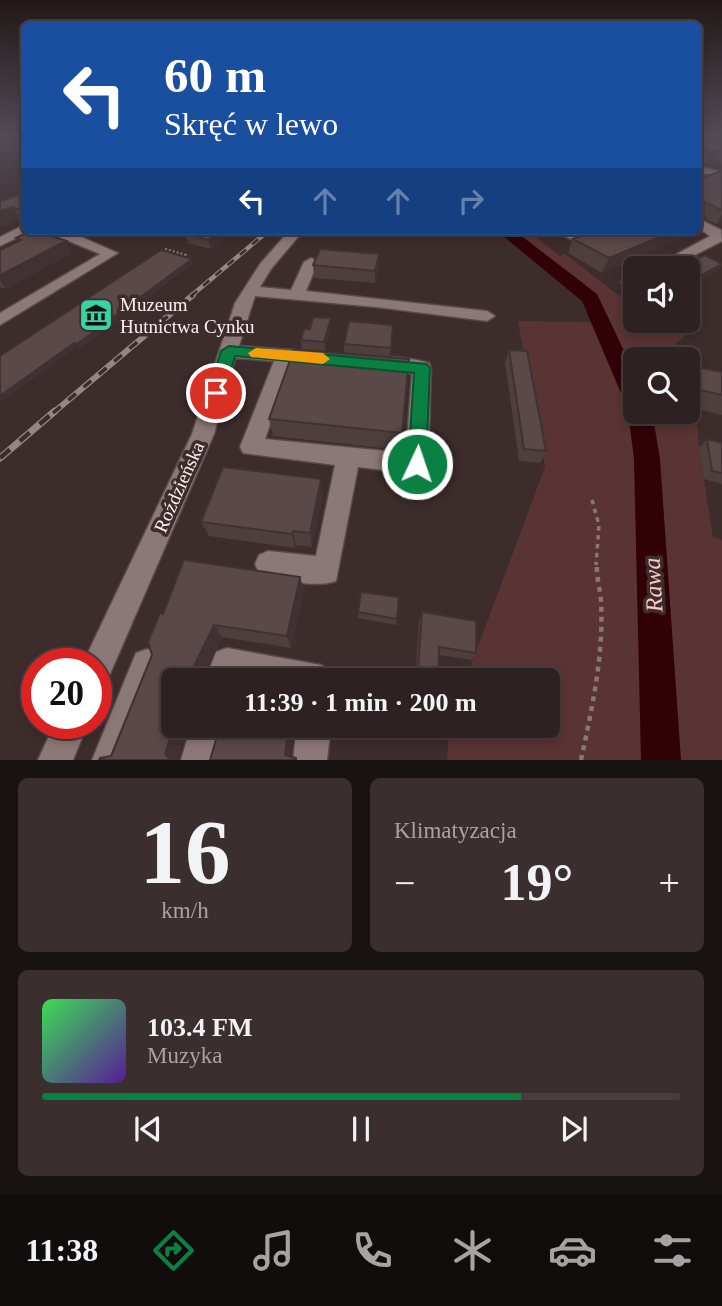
<!DOCTYPE html>
<html lang="pl">
<head>
<meta charset="utf-8">
<style>
	body { margin:0; font-family:"Times New Roman",serif; background:#3a2e2e; color:#f1f3f6; height:100vh; display:flex; flex-direction:column; font-size:26px; white-space:nowrap }
	* { box-sizing:border-box; margin:0 }
	p { font-size:23px; color:#a7a3a5 }
	.icon { flex:none; width:38px; height:38px; fill:none; stroke:currentColor; stroke-width:2; stroke-linecap:round; stroke-linejoin:round }
	.map { position:relative; height:760px; overflow:hidden }
	.drawer { display:flex; flex-direction:column; gap:18px; padding:18px; background:#191212; flex:1 }
	.drawer>* { flex:none }
	.top-card { position:absolute; left:21px; top:21px; width:681px; height:214px; border-radius:10px; box-shadow:0 4px 10px #0003,0 0 0 2px #493e3f; background:#1a4fa0; color:#fff; overflow:hidden }
	.controls { position:absolute; left:623px; top:256px; display:grid; gap:14px }
	.controls a { display:grid; place-items:center; width:77px; height:77px; border-radius:10px; background:#2e2121; box-shadow:0 4px 10px #0003,0 0 0 2px #493e3f; font-size:35px }
	.speed { position:absolute; left:21px; top:648px; display:flex; gap:14px; font-size:35px; font-weight:700; text-align:center }
	.speed>* { display:grid; place-content:center; width:91px; height:91px; border-radius:50%; background:#2e2121; box-shadow:0 4px 10px #0003,0 0 0 2px #493e3f; line-height:1 }
	.speed .limit { border:10px solid #d22; background:#fff; color:#111 }
	.pin { position:absolute; display:grid; place-items:center; width:60px; height:60px; color:#fff; margin:-30px; border:4px solid #fff; border-radius:50%; box-shadow:0 2px 7px #0007 }
	.me { position:absolute; width:77px; margin:-38px; rotate:3deg; stroke-linejoin:round; filter:drop-shadow(0 0 5px #0008) }
	.turn { display:flex; align-items:center; gap:24px; height:147px; padding:0 28px; font-size:32px }
	.turn .icon { width:91px; height:91px; stroke-width:2.5 }
	.turn b { display:block; font-size:49px; line-height:60px }
	.lanes { display:flex; align-items:center; height:66px; padding:0 28px; background:#0003; justify-content:center; gap:35px; direction:ltr }
	.lanes .off { opacity:.35 }
	.big { font-size:52px; font-weight:800; line-height:1.1 }
	.drawer .tile { flex:1; display:flex; flex-direction:column; justify-content:center; gap:10px; min-width:0; padding:0 24px; border-radius:10px; background:#3a2e2e }
	.drawer .dial { align-items:center; gap:0 }
	.dial b { font-size:91px; line-height:1 }
	.song { display:flex; align-items:center; gap:21px }
	.cover { width:84px; height:84px; border-radius:10px; background:linear-gradient(135deg,hsl(130 70% 55%),hsl(270 70% 35%)) }
	.played { height:7px; border-radius:4px; background:linear-gradient(90deg,#0b8043 75%,#493e3f 75%) }
	.keys { display:flex; justify-content:space-around; direction:ltr }
	.heat { display:flex; justify-content:space-between; align-items:center; font-size:38px; direction:ltr }
	.drawer .tiles { flex:1; display:grid; gap:18px; grid-template-columns:1fr 1fr }
	.tile:last-child { grid-column:span 2 }
	.trip { position:absolute; left:161px; top:668px; width:399px; height:70px; border-radius:10px; background:#2e2121; box-shadow:0 4px 10px #0003,0 0 0 2px #493e3f; font-weight:800; line-height:70px; text-align:center }
	.tab-bar { display:flex; height:112px; justify-content:space-around; align-items:center; background:#120d0d; color:#a7a3a5 }
	.tab-bar .icon { width:49px; height:49px }
	.tab-bar .selected { color:#0b8043 }
	.tab-bar b { font-size:32px; color:#f1f3f6 }
	.map>svg:first-child { display:block }
</style>
</head>
<body>
<div class="map">
<svg width="722" height="760" viewBox="0 0 722 760">
	<rect width="100%" height="100%" fill="#3d2c2c"/>
	<!-- green -->
	<path fill="#5a3334" d="M 510,231 L 528,231 L 560,256 L 565,254 L 618,295 L 635,303 L 635,320 L 667,320 L 686,335 L 674,345 L 671,359 L 635,359 L 635,376 L 595,298 Z
		M 518,321 L 590,322 C 612,357 628,392 635,434 L 643,760 L 447,760 L 449,726 L 548,726 L 548,681 L 465,681 L 545,467 Z
		M 688,407 L 696,409 L 699,448 L 713,537 L 722,540 L 722,760 L 676,760 L 656,442 L 651,411 L 688,411 Z"/>
	<g fill="none" stroke-linecap="round" stroke-linejoin="round">
		<!-- river -->
		<path fill="#300208" fill-rule="evenodd" d="M 497,231 L 515,231 L 597,294 L 635,374 L 635,411 L 652,411 L 660,459 L 681,760 L 641,760 L 634,459 L 628,411 L 631,406 L 623,398 L 582,301 Z"/>
		<!-- minor casing -->
		<g stroke="#584949" stroke-width="3">
			<path id="minor" d="M 698,166 L 722,172 L 722,178 L 698,172 Z
				M 698,218 L 721,230 L 722,241 L 670,268 L 651,268 L 710,236 L 698,228 Z
				M 24,225 L 24,231 L 29,232 L 0,246 L 0,237 Z
				M 31,231 L 70,232 L 118,253 L 0,325 L 0,313 L 100,254 L 64,239 L 49,239 Z
				M 289,231 L 303,231 L 271,269 L 260,287 L 291,290 L 304,262 L 311,258 L 318,262 L 306,291 L 487,311 L 495,316 L 487,321 L 376,307 L 255,296 L 239,346 L 318,352 L 324,354 L 327,358 L 324,362 L 292,362 L 265,439 L 406,453 L 412,374 L 376,369 L 374,364 L 376,359 C 391,355 414,359 429,363 L 431,368 L 428,464 L 425,471 L 417,474 L 358,467 L 336,581 C 319,588 276,581 259,573 L 255,564 L 259,555 L 268,551 L 316,556 L 335,465 L 243,453 L 240,447 L 274,361 L 235,358 L 214,434 L 107,681 L 96,685 L 96,663 L 83,663 L 192,434 L 235,303 L 260,264 Z
				M 557,231 L 611,231 C 597,244 571,244 557,231 Z
				M 635,275 L 635,285 L 624,285 L 621,282 Z
				M 227,648 L 321,665 L 332,670 L 337,681 L 205,681 L 216,652 Z
				M 147,649 L 158,653 L 162,664 L 126,760 L 92,760 L 136,653 Z
				M 55,723 L 88,723 L 73,760 L 38,760 Z
				M 191,726 L 225,726 L 215,760 L 181,760 Z
				M 297,726 L 331,726 L 327,760 L 293,760 Z"/>
		</g>
		<!-- path-far2 -->
		<path stroke="#887979" stroke-width="2" stroke-dasharray="2 2" stroke-linecap="butt" d="M 162,252 L 166,249 L 186,255 L 182,258"/>
		<!-- path-far1 -->
		<path stroke="#887979" stroke-width="3.5" stroke-dasharray="4.5 4.5" stroke-linecap="butt" d="M 592,500 L 599,525 L 596,565"/>
		<!-- path -->
		<path stroke="#887979" stroke-width="4.5" stroke-dasharray="5 5" stroke-linecap="butt" d="M 96,698 L 101,688
			M 581,760 C 592,708 604,655 601,601 C 600,588 596,576 597,563"/>
		<!-- minor -->
		<use href="#minor" fill="#8d7878" fill-rule="evenodd"/>
		<!-- tram -->
		<path stroke="#958686" stroke-width="2" d="M 698,170 L 722,176"/>
		<!-- rail-far2 casing -->
		<g stroke="#958686" stroke-width="4.5">
			<path id="rail-far2" d="M 191,296 L 268,231"/>
		</g>
		<!-- rail-far1 casing -->
		<g stroke="#958686" stroke-width="6">
			<path id="rail-far1" d="M 53,413 L 193,295"/>
		</g>
		<!-- rail casing -->
		<g stroke="#958686" stroke-width="7">
			<path id="rail" d="M 0,458 L 55,411"/>
		</g>
		<!-- rail-far2 -->
		<use href="#rail-far2" stroke="#3d2c2c" stroke-width="2.5" stroke-dasharray="8" stroke-linecap="butt"/>
		<!-- rail-far1 -->
		<use href="#rail-far1" stroke="#3d2c2c" stroke-width="3.5" stroke-dasharray="10" stroke-linecap="butt"/>
		<!-- rail -->
		<use href="#rail" stroke="#3d2c2c" stroke-width="4.5" stroke-dasharray="13" stroke-linecap="butt"/>
	</g>
	<!-- wall -->
	<path fill="#4e3e3e" d="M 698,136 L 722,136 L 722,163 L 715,160 L 705,163 L 698,160 Z
		M 722,171 L 722,222 L 716,224 L 705,219 L 698,231 L 602,273 L 568,253 L 573,239 L 698,231 L 698,179 Z
		M 24,193 L 24,222 L 21,220 L 0,227 L 0,201 Z
		M 190,231 L 235,231 L 211,249 L 188,243 L 186,234 Z
		M 16,238 L 72,253 L 6,289 L 0,287 L 0,250 L 18,242 Z
		M 379,254 L 379,267 L 375,283 L 314,278 L 313,265 Z
		M 722,265 L 718,271 L 697,282 L 688,278 L 688,268 L 683,268 L 684,266 Z
		M 331,318 L 331,327 L 325,351 L 302,349 L 301,340 L 310,329 Z
		M 393,325 L 390,357 L 344,353 L 344,344 Z
		M 509,350 L 546,451 L 540,463 L 519,461 L 505,363 Z
		M 409,359 L 400,450 L 273,436 L 269,419 Z
		M 688,365 L 722,372 L 722,415 L 688,407 Z
		M 707,439 L 722,443 L 722,484 L 704,479 L 699,448 Z
		M 323,495 L 312,547 L 296,545 L 295,548 L 209,536 L 201,522 Z
		M 304,590 L 291,648 L 222,637 L 203,679 L 204,681 L 173,681 L 178,759 L 111,756 L 152,655 L 163,614 Z
		M 358,612 L 397,619 L 396,625 L 358,618 Z
		M 422,612 L 476,653 L 472,660 L 439,655 L 438,681 L 415,681 L 419,621 Z"/>
	<!-- shaded-wall -->
	<path fill="#403232" d="M 721,150 L 715,160 L 705,163 L 711,152 Z
		M 13,207 L 21,220 L 0,227 L 0,211 Z
		M 722,214 L 722,222 L 716,224 Z
		M 706,218 L 698,231 L 602,273 L 609,258 L 674,231 L 698,231 L 698,221 Z
		M 220,231 L 235,231 L 211,249 L 208,240 Z
		M 66,241 L 72,253 L 6,289 L 0,280 L 0,275 Z
		M 379,254 L 379,267 L 375,283 L 375,271 Z
		M 192,259 L 193,264 L 80,349 L 77,344 Z
		M 722,264 L 718,271 L 697,282 L 702,275 Z
		M 331,318 L 331,327 L 325,351 L 324,342 Z
		M 74,343 L 77,347 L 0,403 L 0,396 Z
		M 321,479 L 323,495 L 312,547 L 310,533 Z
		M 293,531 L 296,545 L 295,548 L 292,534 Z
		M 300,577 L 304,590 L 291,648 L 287,636 Z
		M 214,625 L 222,637 L 203,679 L 204,681 L 195,681 L 192,670 Z
		M 174,726 L 188,726 L 178,759 L 179,760 L 169,760 L 165,754 Z
		M 289,726 L 294,726 L 290,760 L 285,755 Z"/>
	<!-- building -->
	<path fill="#5b4848" stroke="#403232" stroke-width="2" d="M 698,136 L 722,136 L 722,150 L 711,152 L 698,148 Z
		M 722,171 L 722,210 L 705,202 L 703,214 L 706,218 L 698,221 L 698,179 Z
		M 24,193 L 24,212 L 13,207 L 0,211 L 0,201 Z
		M 30,231 L 39,231 L 66,241 L 0,275 L 0,250 L 21,240 L 16,238 Z
		M 190,231 L 220,231 L 208,240 L 186,234 Z
		M 594,231 L 674,231 L 609,258 L 573,239 Z
		M 320,249 L 379,254 L 375,271 L 313,265 Z
		M 161,250 L 192,259 L 77,344 L 74,343 L 0,396 L 0,356 Z
		M 705,255 L 722,264 L 702,275 L 684,266 Z
		M 313,317 L 331,318 L 324,342 L 301,340 L 304,329 L 310,329 Z
		M 349,321 L 393,325 L 391,348 L 344,344 Z
		M 294,349 L 409,359 L 402,433 L 269,419 Z
		M 509,350 L 527,351 L 546,451 L 524,449 Z
		M 688,365 L 722,372 L 722,395 L 688,387 Z
		M 707,439 L 722,443 L 722,473 L 712,471 Z
		M 223,467 L 321,479 L 310,533 L 293,531 L 292,534 L 201,522 Z
		M 184,560 L 300,577 L 287,636 L 214,625 L 192,670 L 197,674 L 195,681 L 173,681 L 174,726 L 165,754 L 169,758 L 169,760 L 99,760 L 100,758 L 111,756 L 152,655 L 148,642 L 160,613 L 163,614 Z
		M 361,592 L 399,597 L 397,619 L 358,612 Z
		M 422,612 L 476,621 L 476,653 L 439,647 L 438,681 L 417,681 Z
		M 220,726 L 289,726 L 285,755 L 296,758 L 296,760 L 210,760 Z"/>
	<!-- sky -->
	<linearGradient id="sky" x2="0" y2="1"><stop stop-color="#221818"/><stop offset="0.56" stop-color="#514b56"/><stop offset="1" stop-color="#514b56" stop-opacity="0"/></linearGradient>
	<rect width="722" height="242" fill="url(#sky)"/>
	<!-- route -->
	<path fill="#0b8043" stroke="#07532c" stroke-width="2" d="M 229,346 L 427,364 L 430,368 L 426,464 L 424,470 L 417,472 L 410,470 L 408,464 L 414,373 L 235,356 L 224,393 L 216,399 L 208,393 L 221,351 Z"/>
	<!-- slow -->
	<path fill="#f59e0b" d="M 256,348 L 323,353 L 330,359 L 323,364 L 251,357 L 248,353 Z"/>
	<!-- icons -->
	<defs>
		<g id="museum-square" transform="scale(1.75)"><rect x="-9" y="-9" width="18" height="18" rx="4" fill="#37d4a6" stroke="#3d2c2c"/><path d="M0-6L6-3V-2H-6V-3ZM-5-1h2V3h-2ZM-1-1h2V3h-2ZM3-1h2V3H3ZM-6 4H6V6H-6Z" fill="#111"/></g>
	</defs>
	<g fill-rule="evenodd">
		<use href="#museum-square" x="96" y="315"/>
	</g>
	<g text-anchor="middle" dominant-baseline="central" stroke-width="7" stroke-linejoin="round" paint-order="stroke">
		<!-- poi labels -->
		<g font-size="19" fill="#fdf1f1" stroke="#3d2c2c" text-anchor="start">
			<text x="120" y="304">Muzeum<tspan x="120" dy="22">Hutnictwa Cynku</tspan></text>
		</g>
		<!-- street labels -->
		<g font-size="19" fill="#fdf1f1" stroke="#3d2c2c">
			<text transform="translate(179 487) rotate(-66)">Roździeńska</text>
		</g>
		<!-- near-water labels -->
		<g font-size="24" font-style="italic" fill="#ffc8c8" stroke="#3d2c2c">
			<text transform="translate(653 585) rotate(-93)">Rawa</text>
		</g>
	</g>
</svg>
<div class="controls">
<a><svg class="icon" aria-label="sound" viewBox="0 0 24 24"><path d="M4 9h4l5-4v14l-5-4H4zM17 9q2 3 0 6"/></svg></a>
<a><svg class="icon" aria-label="search" viewBox="0 0 24 24"><circle cx="10" cy="10" r="6"/><path d="M15 15l6 6"/></svg></a>
</div>
<div class="speed"><div class="limit">20</div></div>
<div class="pin" style="left:216px;top:393px;background:#d93025"><svg class="icon" aria-label="arrive" viewBox="0 0 24 24"><path d="M6 21V4h12l-3 4 3 4H6"/></svg></div>
<svg class="me" style="left:417px;top:464px" viewBox="-20 -20 40 40"><circle r="17" fill="#0b8043" stroke="#fff" stroke-width="3"/><path d="M0-11L8 9 0 5-8 9z" fill="#fff"/></svg>
<div class="trip">11:39 · 1 min · 200 m</div>
<div class="top-card">
<div class="turn"><svg class="icon" aria-label="left" viewBox="0 0 24 24"><path d="M17 20v-9H6M10 6l-5 5 5 5"/></svg><div><b>60 m</b>Skręć w lewo</div></div>
<div class="lanes"><svg class="icon" aria-label="left" viewBox="0 0 24 24"><path d="M17 20v-9H6M10 6l-5 5 5 5"/></svg><svg class="icon off" aria-label="ahead" viewBox="0 0 24 24"><path d="M12 20V5M6 11l6-6 6 6"/></svg><svg class="icon off" aria-label="ahead" viewBox="0 0 24 24"><path d="M12 20V5M6 11l6-6 6 6"/></svg><svg class="icon off" aria-label="right" viewBox="0 0 24 24"><path d="M7 20v-9h11M14 6l5 5-5 5"/></svg></div>
</div>
</div>
<section class="drawer">
<div class="tiles">
<div class="tile dial"><b>16</b><p>km/h</p></div>
<div class="tile"><p>Klimatyzacja</p>
<div class="heat"><a>−</a><b class="big">19°</b><a>+</a></div>
</div>
<div class="tile">
<div class="song"><i class="cover"></i><div><b>103.4 FM</b><p>Muzyka</p></div></div>
<div class="played"></div>
<div class="keys"><svg class="icon" aria-label="previous" viewBox="0 0 24 24"><path d="M18 5L8 12l10 7zM5 5v14"/></svg><svg class="icon" aria-label="pause" viewBox="0 0 24 24"><path d="M8 5v14M16 5v14"/></svg><svg class="icon" aria-label="next" viewBox="0 0 24 24"><path d="M6 5l10 7-10 7zM19 5v14"/></svg></div>
</div>
</div>
</section>
<nav class="tab-bar">
<b>11:38</b>
<svg class="icon selected" aria-label="directions" viewBox="0 0 24 24"><path d="M12 3l9 9-9 9-9-9zM9 14v-3h6M13 9l2 2-2 2"/></svg>
<svg class="icon" aria-label="music" viewBox="0 0 24 24"><path d="M9 18V5l10-2v13"/><circle cx="6" cy="18" r="3"/><circle cx="16" cy="16" r="3"/></svg>
<svg class="icon" aria-label="phone" viewBox="0 0 24 24"><path d="M5 4h4l2 5-3 2q2 4 5 5l2-3 5 2v4C11 20 4 13 5 4z"/></svg>
<svg class="icon" aria-label="climate" viewBox="0 0 24 24"><path d="M12 3v18M4 7l16 10M4 17L20 7"/></svg>
<svg class="icon" aria-label="car" viewBox="0 0 24 24"><path d="M5 17H2v-5l4-1 3-4h7l3 4 3 1v5h-3M9 17h6M6 11h13"/><circle cx="7" cy="17" r="2"/><circle cx="17" cy="17" r="2"/></svg>
<svg class="icon" aria-label="filters" viewBox="0 0 24 24"><path d="M4 7h16M4 17h16"/><circle cx="9" cy="7" r="2"/><circle cx="15" cy="17" r="2"/></svg>
</nav>
</body>
</html>
